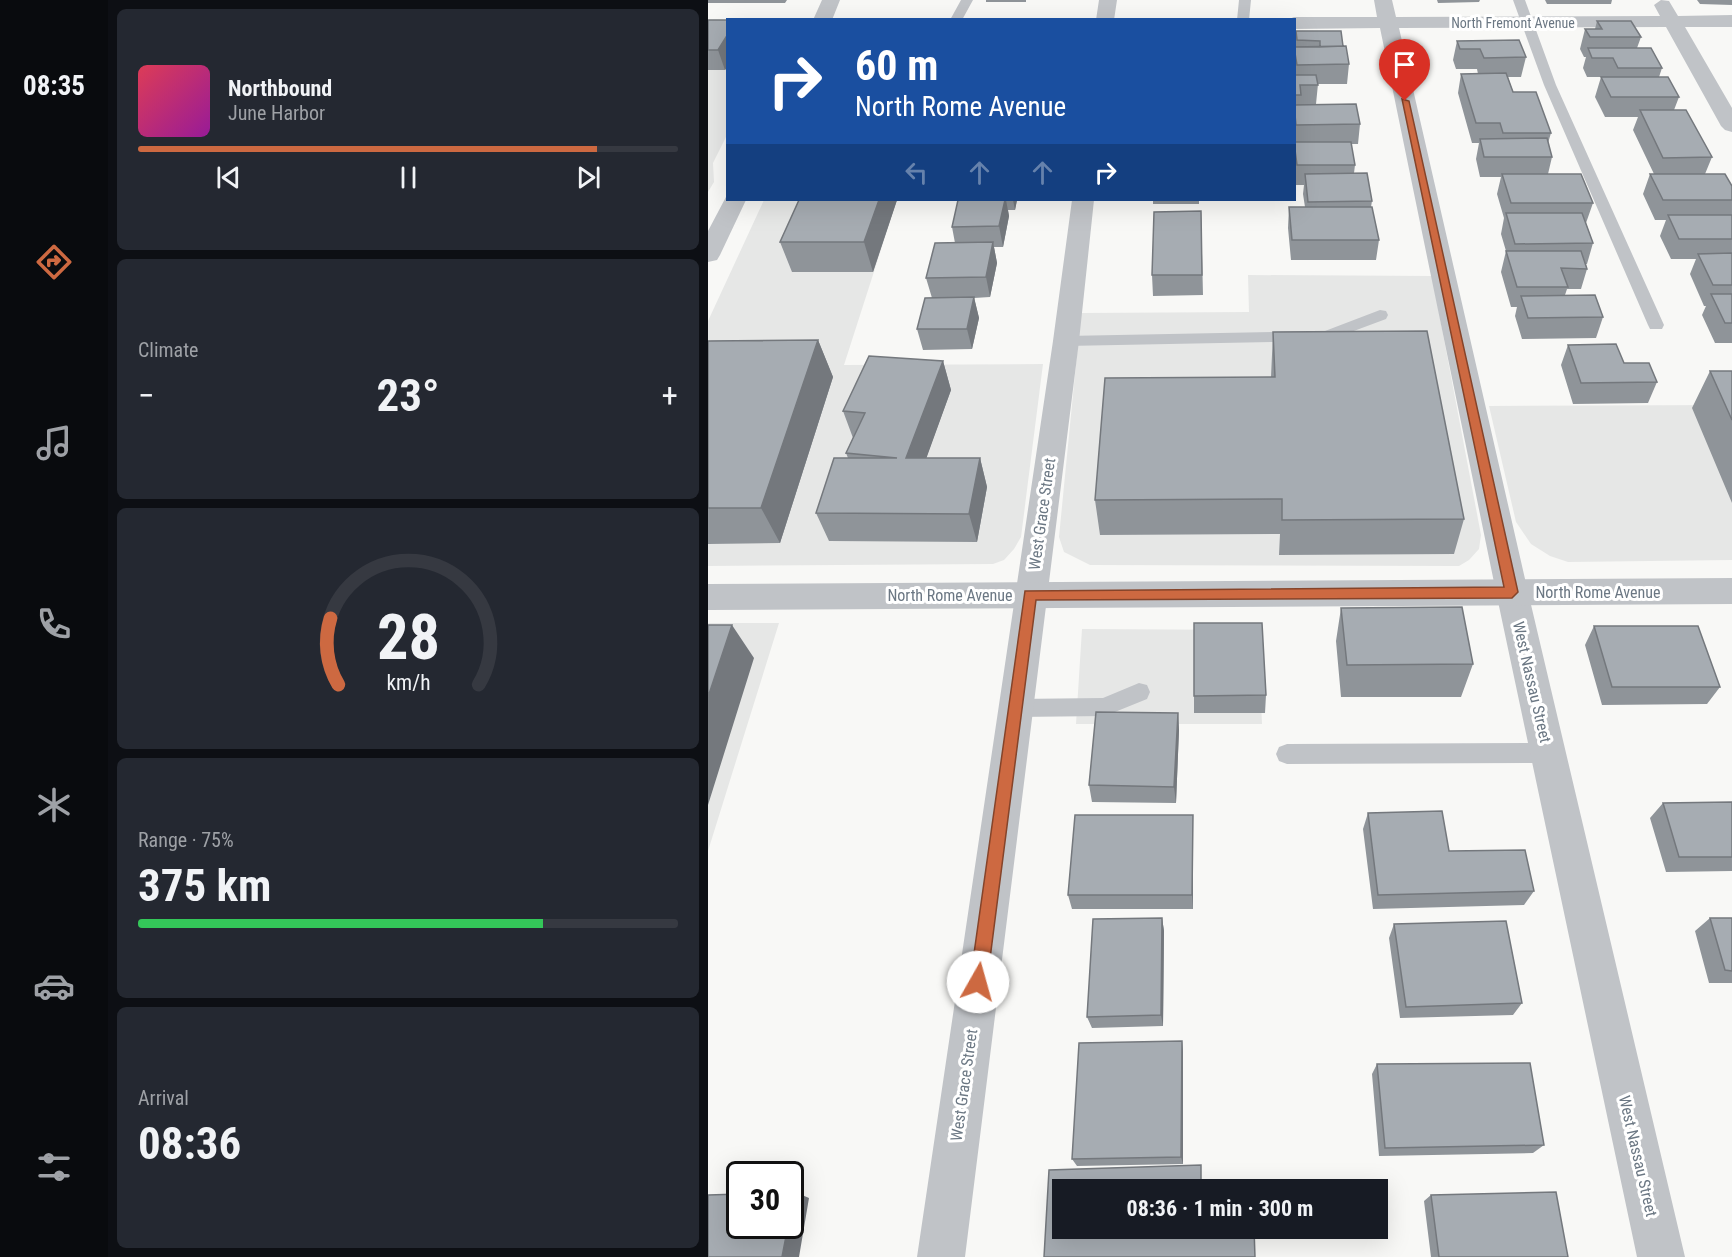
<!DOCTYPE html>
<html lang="en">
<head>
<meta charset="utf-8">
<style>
	body { margin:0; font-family:"Roboto Condensed",sans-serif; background:#242831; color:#f1f3f6; height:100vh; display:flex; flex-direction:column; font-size:22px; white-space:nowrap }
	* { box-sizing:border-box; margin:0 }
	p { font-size:20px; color:#9ea1a6 }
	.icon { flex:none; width:33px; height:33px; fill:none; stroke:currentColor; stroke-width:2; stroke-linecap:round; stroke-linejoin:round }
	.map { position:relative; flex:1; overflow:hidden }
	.sheet { display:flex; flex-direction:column; gap:9px; padding:9px; background:#0d0f14; width:600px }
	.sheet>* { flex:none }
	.top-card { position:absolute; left:18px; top:18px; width:570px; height:183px; border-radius:0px; box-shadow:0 6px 24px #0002; background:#1a4fa0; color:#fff; overflow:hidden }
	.speed { position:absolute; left:18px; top:1161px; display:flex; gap:12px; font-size:30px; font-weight:700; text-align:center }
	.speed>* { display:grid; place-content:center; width:78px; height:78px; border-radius:50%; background:#171b24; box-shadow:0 6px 24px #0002; line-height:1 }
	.speed .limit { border:3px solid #111; border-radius:9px; background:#fff; color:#111 }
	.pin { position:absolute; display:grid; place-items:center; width:51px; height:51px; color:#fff; margin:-62px -26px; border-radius:50% 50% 50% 0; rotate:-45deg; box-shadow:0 0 6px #0007 }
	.pin .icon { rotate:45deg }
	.me { position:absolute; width:66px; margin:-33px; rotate:7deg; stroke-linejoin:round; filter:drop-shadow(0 0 4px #0008) }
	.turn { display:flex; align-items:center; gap:21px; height:126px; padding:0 30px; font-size:27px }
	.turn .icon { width:78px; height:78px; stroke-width:2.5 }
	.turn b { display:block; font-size:42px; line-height:51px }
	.lanes { display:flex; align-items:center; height:57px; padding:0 30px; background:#0003; justify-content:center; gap:30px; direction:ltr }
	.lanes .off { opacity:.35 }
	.big { font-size:45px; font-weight:700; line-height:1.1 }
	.sheet .card { flex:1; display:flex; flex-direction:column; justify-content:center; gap:9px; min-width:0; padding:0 21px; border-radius:9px; background:#242831 }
	.sheet .dial { align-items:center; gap:0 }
	.dial svg { height:156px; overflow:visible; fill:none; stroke:#363941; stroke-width:7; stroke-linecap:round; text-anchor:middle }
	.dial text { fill:#f1f3f6; stroke:none }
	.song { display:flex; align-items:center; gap:18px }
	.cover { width:72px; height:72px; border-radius:9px; background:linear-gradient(135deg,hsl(350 70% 55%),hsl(300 70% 35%)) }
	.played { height:6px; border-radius:3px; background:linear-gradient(90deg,#cd6941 85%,#363941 85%) }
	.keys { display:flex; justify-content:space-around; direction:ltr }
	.heat { display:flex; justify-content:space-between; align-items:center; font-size:33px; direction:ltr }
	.charge { height:9px; border-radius:4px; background:linear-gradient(90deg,#34c759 75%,#363941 0) }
	.trip { position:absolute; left:344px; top:1179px; width:336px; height:60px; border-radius:0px; background:#171b24; box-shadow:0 6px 24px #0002; font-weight:700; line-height:60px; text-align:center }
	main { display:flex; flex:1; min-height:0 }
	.menu { display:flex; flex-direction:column; width:108px; justify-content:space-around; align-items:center; background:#090b0e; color:#9ea1a6 }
	.menu .icon { width:42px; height:42px }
	.menu .active { color:#cd6941 }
	.menu b { font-size:27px; color:#f1f3f6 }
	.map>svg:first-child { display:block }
</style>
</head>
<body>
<main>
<nav class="menu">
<b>08:35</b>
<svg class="icon active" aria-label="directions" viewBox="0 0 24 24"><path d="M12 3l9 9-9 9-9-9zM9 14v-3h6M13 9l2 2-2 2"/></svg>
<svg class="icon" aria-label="music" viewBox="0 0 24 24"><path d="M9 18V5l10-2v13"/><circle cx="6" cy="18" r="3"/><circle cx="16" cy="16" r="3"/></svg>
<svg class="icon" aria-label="phone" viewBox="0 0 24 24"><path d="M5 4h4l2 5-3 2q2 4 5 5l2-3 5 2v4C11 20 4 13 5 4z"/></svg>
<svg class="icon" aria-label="climate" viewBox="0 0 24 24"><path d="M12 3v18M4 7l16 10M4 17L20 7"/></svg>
<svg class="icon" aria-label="car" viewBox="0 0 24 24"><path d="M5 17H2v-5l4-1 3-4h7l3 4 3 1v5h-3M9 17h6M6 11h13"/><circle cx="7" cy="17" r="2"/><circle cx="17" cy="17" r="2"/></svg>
<svg class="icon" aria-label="filters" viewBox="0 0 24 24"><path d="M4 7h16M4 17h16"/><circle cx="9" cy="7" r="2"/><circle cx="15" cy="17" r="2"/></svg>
</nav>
<section class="sheet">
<div class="card">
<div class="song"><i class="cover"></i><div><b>Northbound</b><p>June Harbor</p></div></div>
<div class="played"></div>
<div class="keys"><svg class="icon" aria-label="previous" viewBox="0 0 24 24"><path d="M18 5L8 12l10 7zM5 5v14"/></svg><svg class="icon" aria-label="pause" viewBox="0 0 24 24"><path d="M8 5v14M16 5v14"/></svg><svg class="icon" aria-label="next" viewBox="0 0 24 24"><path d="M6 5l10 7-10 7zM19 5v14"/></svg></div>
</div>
<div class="card"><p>Climate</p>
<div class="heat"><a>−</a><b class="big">23°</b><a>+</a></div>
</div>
<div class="card dial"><svg viewBox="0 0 100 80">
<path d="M14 69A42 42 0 1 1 86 69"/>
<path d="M14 69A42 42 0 0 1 10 35" stroke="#cd6941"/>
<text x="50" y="56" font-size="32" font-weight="700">28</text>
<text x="50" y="72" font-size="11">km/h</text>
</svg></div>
<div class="card"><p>Range · 75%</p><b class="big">375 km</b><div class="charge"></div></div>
<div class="card"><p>Arrival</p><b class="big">08:36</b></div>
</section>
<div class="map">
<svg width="1024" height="1257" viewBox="0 0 1024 1257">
	<rect width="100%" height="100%" fill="#f8f8f6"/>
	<!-- built -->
	<path fill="#e6e7e6" d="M 0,36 L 20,37 L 19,135 L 5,163 L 6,182 L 0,192 Z
		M 56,200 L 189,200 L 136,365 L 335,364 L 313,537 L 306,549 L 296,560 L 285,564 L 0,566 L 0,321 Z
		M 540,275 L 724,276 L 773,535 L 771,549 L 761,560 L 751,566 L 382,565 L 356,552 L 351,537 L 373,313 L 541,312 Z
		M 1024,405 L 1024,560 L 860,562 L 842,556 L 823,544 L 808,522 L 781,406 Z
		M 0,623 L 71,623 L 0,851 Z
		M 374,629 L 550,630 L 554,724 L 368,724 Z"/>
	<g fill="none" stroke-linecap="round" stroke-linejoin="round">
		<!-- service -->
		<path fill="#c0c3c7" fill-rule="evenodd" d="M 253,0 L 265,0 L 254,20 L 242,20 Z
			M 531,0 L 543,0 L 541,20 L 529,20 Z
			M 805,0 L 817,0 L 848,85 L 956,325 L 954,329 L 942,329 L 940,325 L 836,85 Z
			M 672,310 L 678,311 L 680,315 L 678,319 L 619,341 L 358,346 L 352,345 L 350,341 L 352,337 L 358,336 L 617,331 Z
			M 431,683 L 439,685 L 442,692 L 439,699 L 397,716 L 307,717 L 299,715 L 296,708 L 299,701 L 307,699 L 395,698 Z
			M 840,743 L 848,746 L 851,753 L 848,760 L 840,763 L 579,764 L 571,761 L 568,754 L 571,747 L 579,744 Z"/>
		<!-- minor -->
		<path fill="#c0c3c7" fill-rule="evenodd" d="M 391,0 L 409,0 L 406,20 L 388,20 Z
			M 666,0 L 684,0 L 688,17 L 952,16 L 946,5 L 953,0 L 961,1 L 970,16 L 1024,15 L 1024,27 L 977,27 L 1024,108 L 1024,132 L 1017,130 L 1013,126 L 958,27 L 691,28 L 820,592 L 977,1257 L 929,1257 L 788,592 L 672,28 L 586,29 L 586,20 L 579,20 L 586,17 L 669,17 Z
			M 364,200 L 386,200 L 371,341 L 257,1257 L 209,1257 L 345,341 Z"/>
		<!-- tertiary -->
		<path fill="#c0c3c7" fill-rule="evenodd" d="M 114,0 L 132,0 L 124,20 L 105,20 Z
			M 19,195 L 20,200 L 38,200 L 12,255 L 9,260 L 0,262 L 0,231 Z
			M 1024,578 L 1024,604 L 0,610 L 0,584 Z"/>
	</g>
	<!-- wall -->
	<path fill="#8f9499" d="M 0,0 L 79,0 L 77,3 L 0,3 Z
		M 278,0 L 318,0 L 318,2 L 278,2 Z
		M 729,0 L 772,0 L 771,2 L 730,3 Z
		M 837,0 L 904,0 L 903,4 L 839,4 Z
		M 989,0 L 1024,0 L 1024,5 L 992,4 Z
		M 0,20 L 20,20 L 20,66 L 17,70 L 0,70 Z
		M 889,21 L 933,37 L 929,48 L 954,68 L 951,77 L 971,97 L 966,110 L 1004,157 L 997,174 L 1024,186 L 1024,343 L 1007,343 L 994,315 L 998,306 L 996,306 L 982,274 L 988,259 L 963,259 L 952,236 L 958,220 L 947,220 L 935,194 L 942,174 L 946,174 L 925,130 L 930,117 L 897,117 L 887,97 L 893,77 L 879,77 L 875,68 L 878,57 L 876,57 L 872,49 L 877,29 L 887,29 Z
		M 588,31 L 635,46 L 641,64 L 639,84 L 610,84 L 608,104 L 652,124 L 650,144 L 643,144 L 647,165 L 646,173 L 664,201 L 663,207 L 671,240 L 668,260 L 583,260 L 580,228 L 581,207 L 597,207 L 595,194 L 596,185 L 588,185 L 586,175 L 586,47 L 588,47 Z
		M 749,41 L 818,57 L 813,77 L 800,77 L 805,92 L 843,133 L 840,143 L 844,157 L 840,174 L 885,203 L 878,223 L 885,243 L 879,264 L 878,264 L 879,269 L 873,289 L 859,289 L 857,295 L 895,317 L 888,338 L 814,339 L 807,316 L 809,307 L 803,307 L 793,272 L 798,251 L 793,234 L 796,218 L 789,194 L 793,177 L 772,177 L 768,159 L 771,143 L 764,143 L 750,93 L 753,74 L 770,74 L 769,69 L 748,69 L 745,60 Z
		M 91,200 L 189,200 L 165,272 L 84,272 L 72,242 Z
		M 250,200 L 309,200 L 307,210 L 300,210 L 301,216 L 295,247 L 286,247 L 289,263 L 282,297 L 266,298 L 271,318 L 264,349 L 215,350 L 209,329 L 224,298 L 218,278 L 247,243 L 244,227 Z
		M 445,200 L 491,200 L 491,204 L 445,204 Z
		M 493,211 L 495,295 L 445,296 L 444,275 Z
		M 565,332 L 756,519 L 746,554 L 571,555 L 572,534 L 392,535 L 387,500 L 563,377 Z
		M 110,340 L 125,377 L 72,543 L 0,544 L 0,341 Z
		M 860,345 L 916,363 L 949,382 L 940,403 L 865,404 L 853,365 Z
		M 235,361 L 243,390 L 218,458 L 272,458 L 279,487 L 269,542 L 121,541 L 108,513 L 140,458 L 138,453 L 145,438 L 135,411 Z
		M 1002,371 L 1024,371 L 1024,503 L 984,408 Z
		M 633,608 L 765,664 L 753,697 L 633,697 L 628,641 Z
		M 886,626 L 1012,687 L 999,704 L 894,705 L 877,645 Z
		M 558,695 L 557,713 L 486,713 L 486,696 Z
		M 470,713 L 471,730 L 468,803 L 384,802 L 381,785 Z
		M 1024,802 L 1024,871 L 958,872 L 942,818 L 955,803 Z
		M 660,813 L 741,851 L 826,891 L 816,905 L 665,909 L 655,829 Z
		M 485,815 L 485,909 L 364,909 L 360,895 Z
		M 454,918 L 456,931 L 455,1026 L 384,1028 L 379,1017 Z
		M 1002,918 L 1024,918 L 1024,983 L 1001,983 L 987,931 Z
		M 686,924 L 814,1003 L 805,1015 L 692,1018 L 681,938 Z
		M 474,1041 L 475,1052 L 475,1164 L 369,1166 L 364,1159 Z
		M 669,1064 L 836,1145 L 825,1153 L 671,1156 L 664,1074 Z
		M 723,1195 L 860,1257 L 723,1257 L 716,1201 Z"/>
	<!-- shaded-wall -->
	<path fill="#74787d" d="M 20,34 L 20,66 L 17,70 L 10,50 Z
		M 171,200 L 189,200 L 165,272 L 156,242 Z
		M 297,200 L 298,200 L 301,216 L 295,247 L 291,226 Z
		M 305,200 L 309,200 L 307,210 Z
		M 285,242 L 289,263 L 282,297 L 278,277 Z
		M 266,297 L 271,318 L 264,349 L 259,329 Z
		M 110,340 L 125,377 L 72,543 L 53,508 Z
		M 235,361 L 243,390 L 208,487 L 198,458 Z
		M 272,458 L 279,487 L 269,542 L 261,514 Z
		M 24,625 L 46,658 L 0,805 L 0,697 Z
		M 470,713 L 471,730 L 468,803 L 466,787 Z
		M 485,815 L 485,909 L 484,895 Z
		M 454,918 L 456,931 L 455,1026 L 453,1015 Z
		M 474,1041 L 475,1052 L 475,1164 L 473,1157 Z
		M 87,1192 L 101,1198 L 91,1257 L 74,1257 L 80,1226 L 82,1226 L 82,1214 Z"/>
	<!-- building -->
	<path fill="#a6acb2" stroke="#74787d" stroke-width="1.5" d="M 0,20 L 20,20 L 20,34 L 10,50 L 0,50 Z
		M 889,21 L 923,21 L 933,37 L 882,37 L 877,29 L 894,29 Z
		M 588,31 L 633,31 L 635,46 L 612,47 L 612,41 L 589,40 Z
		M 811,40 L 818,57 L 776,58 L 772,49 L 752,49 L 749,41 Z
		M 638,46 L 641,64 L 589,65 L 586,47 Z
		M 880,48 L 943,48 L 954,68 L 910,68 L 905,58 L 884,58 Z
		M 798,73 L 805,92 L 828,92 L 843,133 L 795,133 L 792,123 L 768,123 L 753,74 Z
		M 586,75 L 608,75 L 610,85 L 592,85 L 593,95 L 586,95 Z
		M 893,77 L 960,77 L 971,97 L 903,97 Z
		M 648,104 L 652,124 L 588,125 L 586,105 Z
		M 932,110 L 978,110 L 1004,157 L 955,158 Z
		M 839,138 L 844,157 L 776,157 L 772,139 Z
		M 586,142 L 643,142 L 647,165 L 589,165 Z
		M 659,173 L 664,201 L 600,202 L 597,174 Z
		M 794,174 L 873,174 L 885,203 L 803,203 Z
		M 942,174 L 1017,174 L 1024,186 L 1024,200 L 955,200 Z
		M 91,200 L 171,200 L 156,242 L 72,242 Z
		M 250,200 L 297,200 L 291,226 L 244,227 Z
		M 581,207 L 664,207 L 671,240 L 584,240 Z
		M 493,211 L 494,275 L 444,275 L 446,212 Z
		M 798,213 L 874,213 L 885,243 L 807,244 Z
		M 960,215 L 1024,215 L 1024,239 L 971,239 Z
		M 285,242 L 278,277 L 218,278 L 227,243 Z
		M 798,251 L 873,251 L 879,269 L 853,268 L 860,287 L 809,287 Z
		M 1024,253 L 1024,285 L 1005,285 L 990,254 Z
		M 1003,294 L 1024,294 L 1024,323 L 1017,323 Z
		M 887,295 L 895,317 L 820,318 L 813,296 Z
		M 266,297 L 259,329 L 209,329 L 217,298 Z
		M 719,331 L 756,519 L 574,520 L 574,499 L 387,500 L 397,378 L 567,377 L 565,332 Z
		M 110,340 L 53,508 L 0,508 L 0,341 Z
		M 908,344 L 916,363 L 941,363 L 949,382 L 873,383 L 860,345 Z
		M 161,356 L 235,361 L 198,458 L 272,458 L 261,514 L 108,513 L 126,458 L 189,458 L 138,453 L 157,413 L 135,411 Z
		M 1002,371 L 1024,371 L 1024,420 Z
		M 754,607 L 765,664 L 639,665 L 633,608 Z
		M 486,623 L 554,623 L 558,695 L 486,696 Z
		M 0,625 L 24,625 L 0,697 Z
		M 886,626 L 990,626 L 1012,687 L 904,687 Z
		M 388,712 L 470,713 L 466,787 L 381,785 Z
		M 1024,802 L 1024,857 L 971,857 L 955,803 Z
		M 734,811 L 741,851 L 817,850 L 826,891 L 670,895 L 660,813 Z
		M 367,815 L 485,815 L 484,895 L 360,895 Z
		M 454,918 L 453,1015 L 379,1017 L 385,919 Z
		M 1002,918 L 1024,918 L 1024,971 L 1017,970 Z
		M 798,921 L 814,1003 L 698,1007 L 686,924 Z
		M 474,1041 L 473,1157 L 364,1159 L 371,1043 Z
		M 822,1063 L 836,1145 L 677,1148 L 669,1064 Z
		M 493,1165 L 493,1190 L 354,1190 L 354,1228 L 546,1228 L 547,1257 L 336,1257 L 341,1170 Z
		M 82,1192 L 87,1192 L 82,1214 Z
		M 848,1192 L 860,1257 L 731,1257 L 723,1195 Z
		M 32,1194 L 32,1226 L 80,1226 L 74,1257 L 0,1257 L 0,1195 Z"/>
	<!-- route -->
	<path fill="#cd6941" stroke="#85442a" stroke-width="1.5" d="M 694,99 L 701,101 L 810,592 L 804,598 L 328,600 L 279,982 L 276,988 L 270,991 L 264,988 L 262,982 L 317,591 L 796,587 Z"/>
	<g text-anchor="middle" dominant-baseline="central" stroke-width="6" stroke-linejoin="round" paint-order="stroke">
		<!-- far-street labels -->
		<g font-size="14" fill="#6b7783" stroke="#fff">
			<text x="805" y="23">North Fremont Avenue</text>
		</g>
		<!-- street labels -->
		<g font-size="16" fill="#6b7783" stroke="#fff">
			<text transform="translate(334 514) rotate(-82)">West Grace Street</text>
			<text x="890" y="592">North Rome Avenue</text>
			<text x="242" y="595">North Rome Avenue</text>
			<text transform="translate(824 682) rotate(77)">West Nassau Street</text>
			<text transform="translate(256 1085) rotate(-82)">West Grace Street</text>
			<text transform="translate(930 1156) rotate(77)">West Nassau Street</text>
		</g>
	</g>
</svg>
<div class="speed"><div class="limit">30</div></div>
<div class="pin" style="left:697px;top:101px;background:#d93025"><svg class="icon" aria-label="arrive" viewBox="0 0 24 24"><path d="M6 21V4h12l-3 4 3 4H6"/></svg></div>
<svg class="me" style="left:270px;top:982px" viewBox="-20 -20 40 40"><circle r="19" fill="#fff"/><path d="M0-13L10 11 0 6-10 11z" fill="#cd6941"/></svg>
<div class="trip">08:36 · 1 min · 300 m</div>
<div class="top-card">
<div class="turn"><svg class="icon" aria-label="right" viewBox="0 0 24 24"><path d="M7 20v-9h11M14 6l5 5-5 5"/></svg><div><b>60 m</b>North Rome Avenue</div></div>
<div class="lanes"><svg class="icon off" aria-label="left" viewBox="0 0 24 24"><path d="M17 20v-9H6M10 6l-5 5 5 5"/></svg><svg class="icon off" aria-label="ahead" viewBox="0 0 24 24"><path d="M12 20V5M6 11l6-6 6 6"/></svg><svg class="icon off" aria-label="ahead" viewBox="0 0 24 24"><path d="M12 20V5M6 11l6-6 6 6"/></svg><svg class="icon" aria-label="right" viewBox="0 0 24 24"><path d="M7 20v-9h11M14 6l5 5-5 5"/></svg></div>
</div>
</div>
</main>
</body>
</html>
